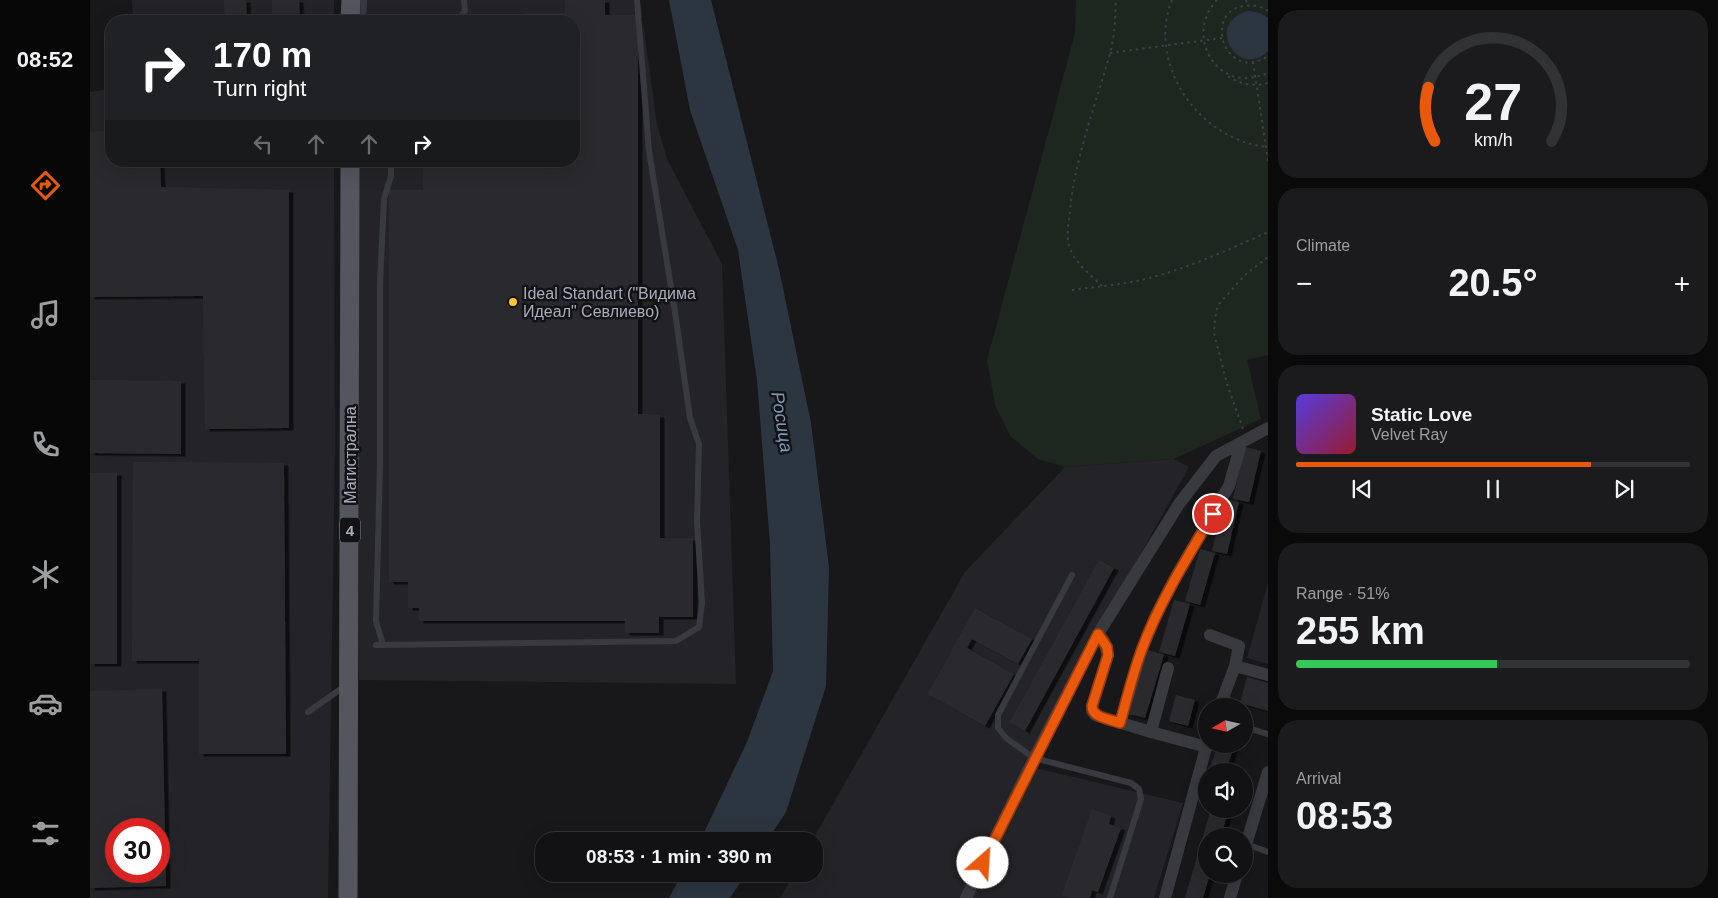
<!DOCTYPE html>
<html lang="en">
<head>
<meta charset="utf-8">
<style>
	body { margin:0; font-family:Arial,sans-serif; background:#1b1b1d; color:#f1f3f6; height:100vh; display:flex; flex-direction:column; font-size:19px; white-space:nowrap }
	* { box-sizing:border-box; margin:0 }
	p { font-size:16px; color:#9c9ea0 }
	.icon { flex:none; width:28px; height:28px; fill:none; stroke:currentColor; stroke-width:2; stroke-linecap:round; stroke-linejoin:round }
	.map { position:relative; flex:1; overflow:hidden }
	.details { display:flex; flex-direction:column; gap:10px; padding:10px; background:#0a0a0b; width:450px }
	.details>* { flex:none }
	.banner { position:absolute; left:15px; top:15px; width:475px; height:152px; border-radius:20px; box-shadow:0 5px 20px #0002,0 0 0 1px #313234; background:#202124; color:#fff; overflow:hidden }
	.needle { width:32px; rotate:261deg }
	.buttons { position:absolute; left:1108px; top:698px; display:grid; gap:10px }
	.buttons a { display:grid; place-items:center; width:55px; height:55px; border-radius:50%; background:#121214; box-shadow:0 5px 20px #0002,0 0 0 1px #313234; font-size:25px }
	.speed { position:absolute; left:15px; top:818px; display:flex; gap:10px; font-size:25px; font-weight:700; text-align:center }
	.speed>* { display:grid; place-content:center; width:65px; height:65px; border-radius:50%; background:#121214; box-shadow:0 5px 20px #0002,0 0 0 1px #313234; line-height:1 }
	.speed .limit { border:8px solid #d22; background:#fff; color:#111 }
	.pin { position:absolute; display:grid; place-items:center; width:42px; height:42px; color:#fff; margin:-21px; border:2px solid #fff; border-radius:50%; box-shadow:0 1px 5px #0007 }
	.me { position:absolute; width:55px; margin:-28px; rotate:26deg; stroke-linejoin:round; filter:drop-shadow(0 0 4px #0008) }
	.turn { display:flex; align-items:center; gap:18px; height:105px; padding:0 25px; font-size:22px }
	.turn .icon { width:65px; height:65px; stroke-width:2.5 }
	.turn b { display:block; font-size:35px; line-height:42px }
	.lanes { display:flex; align-items:center; height:48px; padding:0 25px; background:#0003; justify-content:center; gap:25px; direction:ltr }
	.lanes .off { opacity:.35 }
	.big { font-size:38px; font-weight:800; line-height:1.1 }
	.details .widget { flex:1; display:flex; flex-direction:column; justify-content:center; gap:8px; min-width:0; padding:0 18px; border-radius:20px; background:#1b1b1d }
	.details .dial { align-items:center; gap:0 }
	.dial svg { height:130px; overflow:visible; fill:none; stroke:#313234; stroke-width:7; stroke-linecap:round; text-anchor:middle }
	.dial text { fill:#f1f3f6; stroke:none }
	.song { display:flex; align-items:center; gap:15px }
	.cover { width:60px; height:60px; border-radius:8px; background:linear-gradient(135deg,hsl(250 70% 55%),hsl(350 70% 35%)) }
	.played { height:5px; border-radius:2px; background:linear-gradient(90deg,#ea580c 75%,#313234 75%) }
	.keys { display:flex; justify-content:space-around; direction:ltr }
	.heat { display:flex; justify-content:space-between; align-items:center; font-size:28px; direction:ltr }
	.charge { height:8px; border-radius:4px; background:linear-gradient(90deg,#34c759 51%,#313234 0) }
	.trip { position:absolute; left:445px; top:832px; width:288px; height:50px; border-radius:20px; background:#121214; box-shadow:0 5px 20px #0002,0 0 0 1px #313234; font-weight:800; line-height:50px; text-align:center }
	main { display:flex; flex:1; min-height:0 }
	.tabs { display:flex; flex-direction:column; width:90px; justify-content:space-around; align-items:center; background:#070708; color:#9c9ea0 }
	.tabs .icon { width:35px; height:35px }
	.tabs .selected { color:#ea580c }
	.tabs b { font-size:22px; color:#f1f3f6 }
	.map>svg:first-child { display:block }
</style>
</head>
<body>
<main>
<nav class="tabs">
<b>08:52</b>
<svg class="icon selected" aria-label="directions" viewBox="0 0 24 24"><path d="M12 3l9 9-9 9-9-9zM9 14v-3h6M13 9l2 2-2 2"/></svg>
<svg class="icon" aria-label="music" viewBox="0 0 24 24"><path d="M9 18V5l10-2v13"/><circle cx="6" cy="18" r="3"/><circle cx="16" cy="16" r="3"/></svg>
<svg class="icon" aria-label="phone" viewBox="0 0 24 24"><path d="M5 4h4l2 5-3 2q2 4 5 5l2-3 5 2v4C11 20 4 13 5 4z"/></svg>
<svg class="icon" aria-label="climate" viewBox="0 0 24 24"><path d="M12 3v18M4 7l16 10M4 17L20 7"/></svg>
<svg class="icon" aria-label="car" viewBox="0 0 24 24"><path d="M5 17H2v-5l4-1 3-4h7l3 4 3 1v5h-3M9 17h6M6 11h13"/><circle cx="7" cy="17" r="2"/><circle cx="17" cy="17" r="2"/></svg>
<svg class="icon" aria-label="filters" viewBox="0 0 24 24"><path d="M4 7h16M4 17h16"/><circle cx="9" cy="7" r="2"/><circle cx="15" cy="17" r="2"/></svg>
</nav>
<div class="map">
<svg width="1178" height="898" viewBox="0 0 1178 898">
	<defs>
		<filter id="shadow"><feDropShadow dx="4.5" dy="2.5" stdDeviation="0" flood-color="#0009"/></filter>
	</defs>
	<rect width="100%" height="100%" fill="#18181b"/>
	<!-- built -->
	<path fill="#242428" fill-rule="evenodd" d="M 42,0 L 244,0 L 244,21 L 43,21 Z
		M 269,0 L 550,0 L 567,124 L 577,159 L 632,264 L 646,684 L 269,680 L 269,161 L 484,161 L 484,21 L 269,21 Z
		M 21,89 L 21,161 L 244,161 L 245,446 L 238,898 L 0,898 L 0,92 ZM 26,829 L 69,829 L 69,871 L 26,871 Z
		M 1084,459 L 1099,467 L 933,765 L 1093,803 L 1064,898 L 690,898 L 704,874 L 724,874 L 724,841 L 722,841 L 875,572 L 975,467 Z
		M 1178,583 L 1178,664 L 1157,658 Z"/>
	<!-- green -->
	<path fill="#1d261f" d="M 986,0 L 1178,0 L 1178,355 L 1157,360 L 1171,419 L 1084,459 L 975,467 L 948,459 L 921,437 L 905,405 L 897,360 L 985,33 Z"/>
	<!-- water -->
	<path fill="#2c3640" d="M 579,0 L 621,0 L 689,269 L 721,423 L 739,567 L 736,686 L 696,812 L 677,841 L 610,841 L 657,742 L 683,671 L 680,544 L 667,380 L 648,250 L 600,110 Z
		M 1157,11 C 1166,11 1171,13 1178,18 L 1178,51 C 1150,80 1113,25 1157,11 Z
		M 592,874 L 656,874 L 640,898 L 579,898 Z"/>
	<!-- building -->
	<path fill="#2b2b2f" fill-rule="evenodd" filter="url(#shadow)" d="M 134,0 L 156,0 L 157,21 L 135,21 Z
		M 182,0 L 209,0 L 210,21 L 182,21 Z
		M 475,0 L 515,0 L 515,15 L 548,15 L 548,414 L 570,415 L 570,538 L 603,538 L 603,617 L 569,617 L 569,633 L 535,633 L 535,621 L 329,621 L 329,608 L 318,608 L 318,582 L 299,582 L 299,190 L 333,190 L 333,161 L 484,161 L 484,21 L 436,21 L 436,13 L 475,13 Z
		M 21,131 L 21,161 L 70,161 L 71,187 L 199,190 L 199,428 L 115,429 L 113,296 L 0,297 L 0,132 Z
		M 0,380 L 91,381 L 91,454 L 0,453 Z
		M 1155,447 L 1171,451 L 1159,502 L 1143,499 Z
		M 43,462 L 194,463 L 196,754 L 109,754 L 109,661 L 42,661 Z
		M 0,473 L 27,473 L 27,664 L 0,664 Z
		M 1134,499 L 1149,502 L 1137,554 L 1122,551 Z
		M 1110,549 L 1125,553 L 1110,605 L 1095,601 Z
		M 1009,560 L 1024,568 L 935,731 L 920,722 Z
		M 1084,600 L 1100,604 L 1085,656 L 1069,652 Z
		M 885,608 L 942,639 L 928,664 L 882,639 L 877,648 L 924,674 L 895,726 L 838,694 Z
		M 1058,650 L 1074,655 L 1055,718 L 1038,714 Z
		M 1157,677 L 1178,683 L 1178,711 L 1150,703 Z
		M 72,689 L 76,886 L 0,888 L 0,691 ZM 26,829 L 69,829 L 69,871 L 26,871 Z
		M 1086,695 L 1105,700 L 1098,726 L 1079,721 Z
		M 1128,744 L 1145,744 L 1136,771 L 1119,771 Z
		M 1002,809 L 1021,816 L 1019,824 L 1031,828 L 1008,892 L 1002,890 L 1000,898 L 979,898 L 972,895 Z
		M 1121,809 L 1128,809 L 1138,812 L 1131,836 L 1116,836 L 1116,874 L 1120,874 L 1113,898 L 1095,898 Z"/>
	<g fill="none" stroke-linecap="round" stroke-linejoin="round">
		<!-- path -->
		<path stroke="#3f4047" stroke-width="2" stroke-dasharray="2.5 4" stroke-linecap="butt" d="M 1082,0 C 1056,65 1110,141 1178,147
			M 1127,0 C 1124,4 1120,8 1118,13 C 1104,40 1123,78 1155,78 C 1163,78 1170,76 1178,73
			M 1156,0 L 1157,5
			M 1178,11 C 1172,6 1163,5 1156,6 C 1111,9 1135,85 1178,56
			M 1020,53 L 1132,38
			M 1163,62 L 1178,161
			M 1138,76 C 1149,84 1165,87 1178,83
			M 1012,286 C 1000,274 983,262 979,245 C 976,234 979,222 980,211 C 985,156 1006,105 1020,53 C 1025,35 1025,18 1026,0
			M 982,290 C 1004,287 1026,285 1047,281 C 1092,271 1136,251 1178,232
			M 1153,429 L 1137,384 L 1124,333 L 1125,318 L 1128,305 L 1155,275 L 1178,257"/>
		<!-- lane -->
		<path stroke="#393940" stroke-width="6" d="M 311,17 L 314,21
			M 273,21 L 274,0
			M 367,21 L 375,11 L 374,0
			M 982,575 L 908,715 L 908,728 L 916,738 L 944,758 L 1041,783 L 1049,789 L 1051,799 L 1020,898
			M 286,645 L 586,641 L 609,627 L 612,603 L 607,521 L 609,444 L 600,418 L 585,312 L 559,151 L 547,0
			M 293,645 L 286,621 L 290,464 L 290,283 L 294,199 L 301,176 L 301,161
			M 218,712 L 255,686
			M 1154,727 L 1178,734
			M 1156,844 L 1178,852"/>
		<!-- street -->
		<path stroke="#393940" stroke-width="12" d="M 1008,634 L 1014,641 L 1018,655 L 1002,706 L 1002,711 L 1005,715 L 1061,732 L 1117,747
			M 1120,635 L 1149,646 L 1145,666 L 1130,706
			M 1145,666 L 1178,675
			M 1030,723 L 1052,649 L 1065,617 L 1086,576 L 1139,486 L 1151,444
			M 1061,732 L 1078,668
			M 1154,851 L 1178,772
			M 876,898 L 944,758 L 1008,634 L 1089,504 L 1126,456 L 1178,428
			M 1075,898 L 1117,744
			M 1140,898 L 1147,874"/>
		<!-- primary -->
		<path stroke="#54565f" stroke-width="19" d="M 260,21 L 261,0
			M 258,898 L 260,161"/>
	</g>
	<g fill="none" stroke-linecap="round" stroke-linejoin="round">
		<!-- route casing -->
		<g stroke="#983908" stroke-width="12">
			<path id="route" d="M 893,863 L 1008,634 L 1017,647 L 1018,655 L 1002,706 C 1002,718 1020,719 1030,723 C 1037,698 1043,673 1052,649 C 1070,601 1097,558 1123,514"/>
		</g>
		<!-- route -->
		<use href="#route" stroke="#ea580c" stroke-width="9"/>
	</g>
	<!-- markers -->
	<circle fill="#ffc72c" stroke="#131316" stroke-width="2" cx="423" cy="302" r="5"/>
	<g text-anchor="middle" dominant-baseline="central" stroke-width="5" stroke-linejoin="round" paint-order="stroke">
		<!-- shield labels -->
		<rect fill="#131316" stroke="#7c808a" stroke-width="1" x="250" y="517.5" width="20" height="25" rx="4"/>
		<g font-size="15" font-weight="bold" fill="#a9aebc">
			<text x="260" y="530">4</text>
		</g>
		<!-- poi labels -->
		<g font-size="16" fill="#a9aebc" stroke="#131316" text-anchor="start">
			<text x="433" y="293">Ideal Standart ("Видима<tspan x="433" dy="18">Идеал" Севлиево)</tspan></text>
		</g>
		<!-- street labels -->
		<g font-size="16" fill="#a9aebc" stroke="#131316">
			<text transform="translate(260 455) rotate(-90)">Магистрална</text>
		</g>
		<!-- water labels -->
		<g font-size="18" font-style="italic" fill="#7d99ba" stroke="#131316">
			<text transform="translate(692 422) rotate(81)">Росица</text>
		</g>
	</g>
</svg>
<div class="buttons">
<a><svg class="needle" viewBox="-14 -14 28 28"><path d="M0-13l5 13h-10z" fill="#e53935"/><path d="M0 13l5-13h-10z" fill="#9c9ea0"/></svg></a>
<a><svg class="icon" aria-label="sound" viewBox="0 0 24 24"><path d="M4 9h4l5-4v14l-5-4H4zM17 9q2 3 0 6"/></svg></a>
<a><svg class="icon" aria-label="search" viewBox="0 0 24 24"><circle cx="10" cy="10" r="6"/><path d="M15 15l6 6"/></svg></a>
</div>
<div class="speed"><div class="limit">30</div></div>
<div class="pin" style="left:1123px;top:514px;background:#d93025"><svg class="icon" aria-label="arrive" viewBox="0 0 24 24"><path d="M6 21V4h12l-3 4 3 4H6"/></svg></div>
<svg class="me" style="left:893px;top:863px" viewBox="-20 -20 40 40"><circle r="19" fill="#fff"/><path d="M0-13L10 11 0 6-10 11z" fill="#ea580c"/></svg>
<div class="trip">08:53 · 1 min · 390 m</div>
<div class="banner">
<div class="turn"><svg class="icon" aria-label="right" viewBox="0 0 24 24"><path d="M7 20v-9h11M14 6l5 5-5 5"/></svg><div><b>170 m</b>Turn right</div></div>
<div class="lanes"><svg class="icon off" aria-label="left" viewBox="0 0 24 24"><path d="M17 20v-9H6M10 6l-5 5 5 5"/></svg><svg class="icon off" aria-label="ahead" viewBox="0 0 24 24"><path d="M12 20V5M6 11l6-6 6 6"/></svg><svg class="icon off" aria-label="ahead" viewBox="0 0 24 24"><path d="M12 20V5M6 11l6-6 6 6"/></svg><svg class="icon" aria-label="right" viewBox="0 0 24 24"><path d="M7 20v-9h11M14 6l5 5-5 5"/></svg></div>
</div>
</div>
<section class="details">
<div class="widget dial"><svg viewBox="0 0 100 80">
<path d="M14 69A42 42 0 1 1 86 69"/>
<path d="M14 69A42 42 0 0 1 10 36" stroke="#ea580c"/>
<text x="50" y="56" font-size="32" font-weight="700">27</text>
<text x="50" y="72" font-size="11">km/h</text>
</svg></div>
<div class="widget"><p>Climate</p>
<div class="heat"><a>−</a><b class="big">20.5°</b><a>+</a></div>
</div>
<div class="widget">
<div class="song"><i class="cover"></i><div><b>Static Love</b><p>Velvet Ray</p></div></div>
<div class="played"></div>
<div class="keys"><svg class="icon" aria-label="previous" viewBox="0 0 24 24"><path d="M18 5L8 12l10 7zM5 5v14"/></svg><svg class="icon" aria-label="pause" viewBox="0 0 24 24"><path d="M8 5v14M16 5v14"/></svg><svg class="icon" aria-label="next" viewBox="0 0 24 24"><path d="M6 5l10 7-10 7zM19 5v14"/></svg></div>
</div>
<div class="widget"><p>Range · 51%</p><b class="big">255 km</b><div class="charge"></div></div>
<div class="widget"><p>Arrival</p><b class="big">08:53</b></div>
</section>
</main>
</body>
</html>
